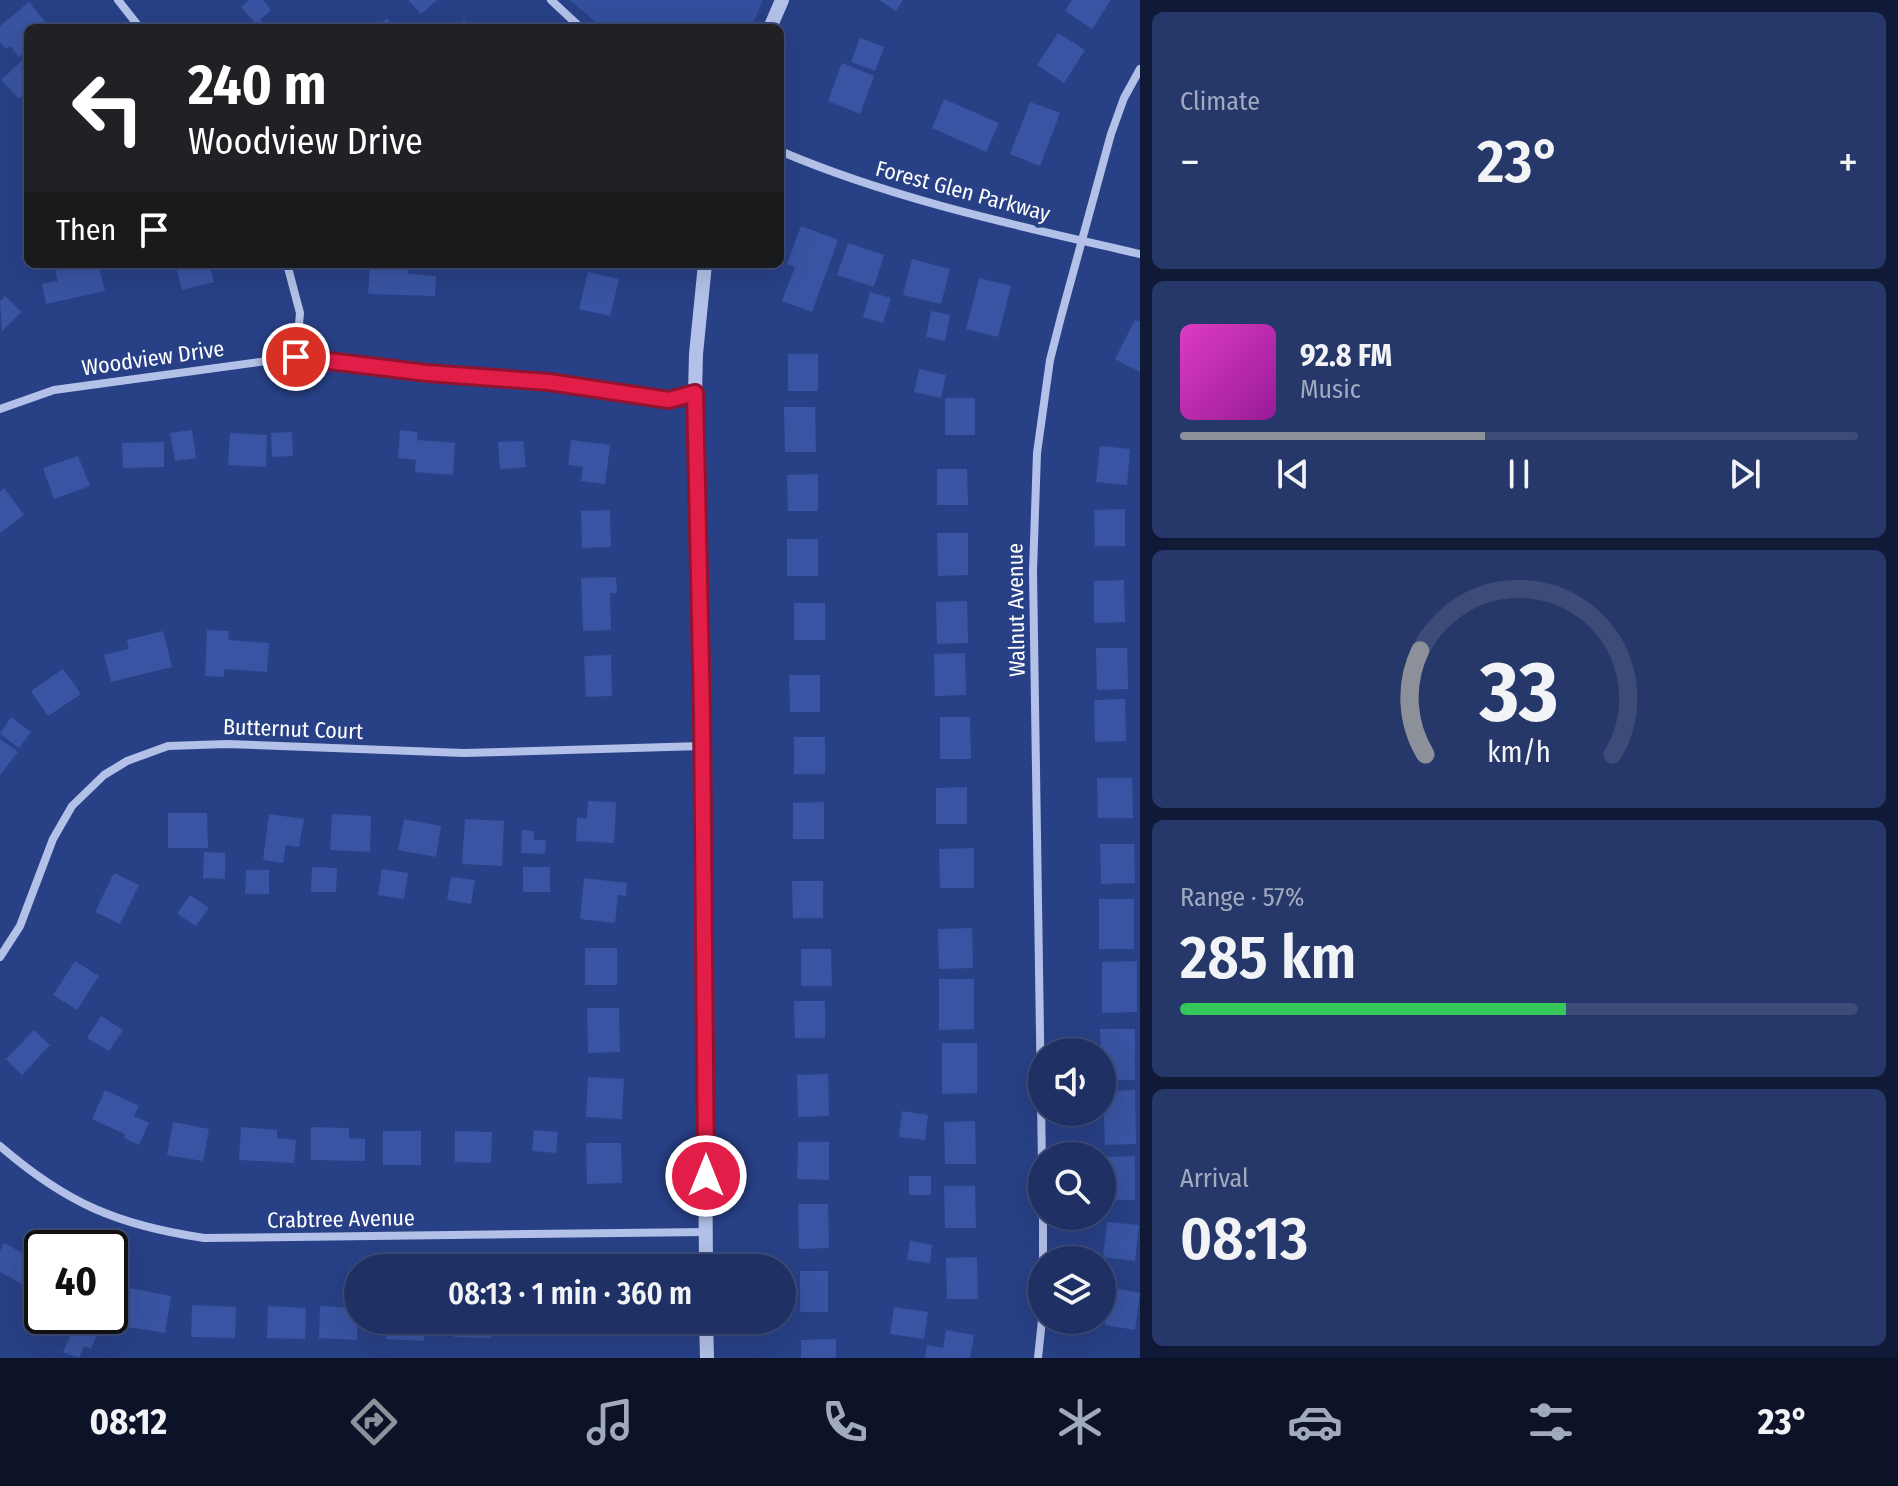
<!DOCTYPE html>
<html lang="en">
<head>
<meta charset="utf-8">
<style>
	body { margin:0; font-family:"Fira Sans Condensed",sans-serif; background:#26386a; color:#f1f3f6; height:100vh; display:flex; flex-direction:column; font-size:30px; white-space:nowrap }
	* { box-sizing:border-box; margin:0 }
	p { font-size:26px; color:#a1a9bf }
	.icon { flex:none; width:44px; height:44px; fill:none; stroke:currentColor; stroke-width:2; stroke-linecap:round; stroke-linejoin:round }
	.map { position:relative; flex:1; overflow:hidden }
	.drawer { display:flex; flex-direction:column; gap:12px; padding:12px; background:#101a37; width:758px }
	.drawer>* { flex:none }
	.guide { position:absolute; left:24px; top:24px; width:760px; height:244px; border-radius:12px; box-shadow:0 8px 32px #0002,0 0 0 2px #3c4b78; background:#202124; color:#fff; overflow:hidden }
	.buttons { position:absolute; left:1028px; top:1038px; display:grid; gap:16px }
	.buttons a { display:grid; place-items:center; width:88px; height:88px; border-radius:50%; background:#1e3064; box-shadow:0 8px 32px #0002,0 0 0 2px #3c4b78; font-size:40px }
	.speed { position:absolute; left:24px; top:1230px; display:flex; gap:16px; font-size:40px; font-weight:700; text-align:center }
	.speed>* { display:grid; place-content:center; width:104px; height:104px; border-radius:50%; background:#1e3064; box-shadow:0 8px 32px #0002,0 0 0 2px #3c4b78; line-height:1 }
	.speed .limit { border:4px solid #111; border-radius:12px; background:#fff; color:#111 }
	.pin { position:absolute; display:grid; place-items:center; width:68px; height:68px; color:#fff; margin:-34px; border:4px solid #fff; border-radius:50%; box-shadow:0 2px 8px #0007 }
	.me { position:absolute; width:88px; margin:-44px; rotate:0deg; stroke-linejoin:round; filter:drop-shadow(0 0 6px #0008) }
	.turn { display:flex; align-items:center; gap:28px; height:168px; padding:0 32px; font-size:36px }
	.turn .icon { width:104px; height:104px; stroke-width:2.5 }
	.turn b { display:block; font-size:56px; line-height:68px }
	.then { display:flex; align-items:center; height:76px; padding:0 32px; background:#0003; gap:16px; font-size:30px }
	.big { font-size:60px; font-weight:600; line-height:1.1 }
	.drawer .widget { flex:1; display:flex; flex-direction:column; justify-content:center; gap:12px; min-width:0; padding:0 28px; border-radius:12px; background:#26386a }
	.drawer .dial { align-items:center; gap:0 }
	.dial svg { height:208px; overflow:visible; fill:none; stroke:#3c4b78; stroke-width:7; stroke-linecap:round; text-anchor:middle }
	.dial text { fill:#f1f3f6; stroke:none }
	.song { display:flex; align-items:center; gap:24px }
	.cover { width:96px; height:96px; border-radius:12px; background:linear-gradient(135deg,hsl(310 70% 55%),hsl(300 70% 35%)) }
	.played { height:8px; border-radius:4px; background:linear-gradient(90deg,#8c9099 45%,#3c4b78 45%) }
	.keys { display:flex; justify-content:space-around; direction:ltr }
	.heat { display:flex; justify-content:space-between; align-items:center; font-size:44px; direction:ltr }
	.charge { height:12px; border-radius:6px; background:linear-gradient(90deg,#34c759 57%,#3c4b78 0) }
	.trip { position:absolute; left:344px; top:1254px; width:452px; height:80px; border-radius:40px; background:#1e3064; box-shadow:0 8px 32px #0002,0 0 0 2px #3c4b78; font-weight:600; line-height:80px; text-align:center }
	.dock { display:flex; height:128px; justify-content:space-around; align-items:center; background:#0c1328; color:#a1a9bf }
	.dock .icon { width:56px; height:56px }
	.dock .current { color:#8c9099 }
	.dock b { font-size:36px; color:#f1f3f6 }
	main { display:flex; flex:1; min-height:0 }
	.map>svg:first-child { display:block }
</style>
</head>
<body>
<main>
<div class="map">
<svg width="1140" height="1358" viewBox="0 0 1140 1358">
	<rect width="100%" height="100%" fill="#284086"/>
	<!-- green -->
	<path fill="#334f9d" d="M 570,0 L 763,0 L 751,28 L 603,28 Z"/>
	<!-- building -->
	<path fill="#3954a2" d="M 249,0 L 263,0 L 271,10 L 260,20 L 268,28 L 255,28 L 257,25 L 241,7 Z
		M 408,0 L 437,0 L 421,14 Z
		M 879,0 L 903,0 L 896,11 Z
		M 1072,0 L 1111,0 L 1092,29 L 1065,11 Z
		M 29,2 L 50,28 L 28,28 L 28,50 L 19,57 L 10,46 L 6,49 L 0,42 L 0,26 Z
		M 387,18 L 395,28 L 375,28 Z
		M 464,20 L 473,28 L 457,28 Z
		M 1058,33 L 1085,50 L 1064,83 L 1037,65 Z
		M 860,38 L 884,47 L 875,71 L 851,62 Z
		M 28,55 L 28,90 L 19,99 L 1,80 Z
		M 842,63 L 874,76 L 860,114 L 828,101 Z
		M 944,99 L 999,123 L 986,152 L 932,128 Z
		M 1030,102 L 1060,113 L 1040,166 L 1010,154 Z
		M 801,226 L 838,240 L 812,312 L 782,301 L 795,267 L 787,264 Z
		M 848,243 L 884,255 L 874,287 L 837,275 Z
		M 912,259 L 950,269 L 941,304 L 903,295 Z
		M 85,264 L 98,264 L 105,291 L 46,304 L 42,284 L 58,281 L 55,271 Z
		M 175,264 L 209,264 L 214,282 L 182,290 Z
		M 370,264 L 408,266 L 408,274 L 436,276 L 435,296 L 368,294 Z
		M 588,272 L 619,279 L 610,316 L 579,309 Z
		M 979,278 L 1011,286 L 998,337 L 966,329 Z
		M 870,292 L 891,298 L 883,323 L 863,317 Z
		M 5,296 L 21,312 L 2,331 L 0,301 Z
		M 931,311 L 950,315 L 945,341 L 926,337 Z
		M 1135,320 L 1140,322 L 1140,372 L 1115,359 Z
		M 788,354 L 818,354 L 818,391 L 788,391 Z
		M 919,369 L 946,375 L 941,398 L 914,392 Z
		M 945,398 L 975,398 L 975,435 L 945,435 Z
		M 784,407 L 815,407 L 816,452 L 785,452 Z
		M 192,430 L 196,458 L 175,461 L 170,433 Z
		M 400,430 L 417,432 L 417,440 L 455,443 L 453,475 L 415,472 L 416,460 L 398,458 Z
		M 292,432 L 293,456 L 272,457 L 271,433 Z
		M 230,433 L 267,435 L 266,467 L 228,465 Z
		M 571,440 L 610,445 L 605,484 L 581,481 L 583,467 L 568,465 Z
		M 523,441 L 526,467 L 500,469 L 498,442 Z
		M 164,442 L 164,467 L 123,468 L 122,443 Z
		M 1100,446 L 1130,449 L 1127,485 L 1096,482 Z
		M 78,456 L 90,486 L 54,499 L 43,468 Z
		M 937,469 L 967,469 L 968,505 L 937,505 Z
		M 818,474 L 818,511 L 788,511 L 787,475 Z
		M 4,488 L 24,515 L 0,533 L 0,492 Z
		M 1125,509 L 1125,546 L 1095,546 L 1094,510 Z
		M 610,510 L 611,547 L 582,548 L 581,511 Z
		M 937,533 L 968,533 L 968,575 L 938,576 Z
		M 787,539 L 818,539 L 818,576 L 787,576 Z
		M 616,577 L 617,593 L 610,593 L 611,630 L 583,631 L 581,578 Z
		M 1124,580 L 1125,622 L 1094,623 L 1094,581 Z
		M 967,601 L 968,643 L 937,644 L 936,602 Z
		M 794,603 L 825,603 L 825,640 L 794,640 Z
		M 207,630 L 229,631 L 228,640 L 269,643 L 267,672 L 224,669 L 224,677 L 205,676 Z
		M 163,631 L 172,667 L 111,682 L 104,655 L 129,649 L 127,640 Z
		M 1096,648 L 1127,648 L 1128,689 L 1097,690 Z
		M 965,653 L 966,695 L 935,696 L 934,654 Z
		M 611,655 L 612,696 L 586,697 L 584,656 Z
		M 63,669 L 81,694 L 48,716 L 31,691 Z
		M 789,675 L 820,675 L 820,712 L 790,712 Z
		M 1125,699 L 1126,741 L 1095,742 L 1094,700 Z
		M 11,717 L 31,732 L 19,748 L 0,734 Z
		M 940,717 L 970,717 L 971,759 L 940,759 Z
		M 794,737 L 825,737 L 825,774 L 794,774 Z
		M 0,739 L 18,752 L 0,775 Z
		M 1097,778 L 1132,778 L 1133,818 L 1098,818 Z
		M 967,787 L 967,824 L 936,824 L 936,788 Z
		M 588,801 L 616,802 L 614,843 L 576,841 L 577,818 L 587,818 Z
		M 824,802 L 824,839 L 793,839 L 793,803 Z
		M 168,813 L 207,813 L 208,848 L 168,848 Z
		M 269,814 L 304,819 L 299,847 L 286,845 L 283,863 L 263,860 Z
		M 332,814 L 371,816 L 370,852 L 330,850 Z
		M 404,819 L 441,826 L 436,857 L 398,850 Z
		M 465,819 L 504,821 L 502,866 L 462,864 Z
		M 522,830 L 534,831 L 534,840 L 546,840 L 545,854 L 521,853 Z
		M 1100,844 L 1134,844 L 1135,883 L 1101,884 Z
		M 974,848 L 974,888 L 940,888 L 939,849 Z
		M 204,852 L 225,853 L 225,879 L 203,878 Z
		M 312,867 L 337,868 L 336,892 L 311,892 Z
		M 523,867 L 550,867 L 550,892 L 523,892 Z
		M 382,869 L 408,873 L 404,899 L 378,895 Z
		M 246,870 L 269,870 L 269,894 L 245,894 Z
		M 114,873 L 139,885 L 120,924 L 95,912 Z
		M 451,877 L 475,880 L 471,904 L 447,900 Z
		M 584,878 L 627,883 L 626,896 L 618,895 L 615,923 L 580,919 Z
		M 792,881 L 823,881 L 823,918 L 793,918 Z
		M 190,895 L 209,908 L 196,926 L 177,914 Z
		M 1099,899 L 1134,899 L 1134,949 L 1099,949 Z
		M 972,928 L 973,968 L 939,969 L 938,929 Z
		M 585,948 L 617,948 L 617,985 L 585,985 Z
		M 801,949 L 831,949 L 832,986 L 801,986 Z
		M 75,961 L 99,976 L 77,1010 L 53,995 Z
		M 1137,961 L 1137,1012 L 1102,1013 L 1102,962 Z
		M 939,979 L 974,979 L 974,1029 L 939,1030 Z
		M 794,1001 L 825,1001 L 825,1038 L 795,1038 Z
		M 587,1008 L 619,1008 L 620,1052 L 588,1053 Z
		M 101,1016 L 123,1030 L 109,1051 L 87,1038 Z
		M 1100,1029 L 1135,1029 L 1135,1080 L 1102,1080 Z
		M 34,1030 L 50,1045 L 22,1075 L 6,1059 Z
		M 942,1043 L 977,1043 L 977,1093 L 942,1094 Z
		M 828,1074 L 829,1116 L 798,1117 L 797,1075 Z
		M 588,1077 L 624,1079 L 622,1119 L 586,1117 Z
		M 105,1090 L 139,1106 L 134,1116 L 149,1123 L 139,1145 L 124,1138 L 125,1134 L 92,1119 Z
		M 1135,1090 L 1136,1144 L 1105,1145 L 1103,1091 Z
		M 902,1111 L 928,1115 L 925,1140 L 899,1137 Z
		M 975,1121 L 976,1164 L 945,1164 L 944,1122 Z
		M 173,1122 L 209,1129 L 203,1161 L 167,1155 Z
		M 241,1127 L 277,1130 L 277,1138 L 296,1140 L 294,1163 L 239,1160 Z
		M 311,1127 L 349,1128 L 349,1138 L 365,1139 L 365,1161 L 311,1160 Z
		M 534,1130 L 558,1132 L 556,1153 L 532,1151 Z
		M 383,1131 L 421,1131 L 421,1165 L 383,1165 Z
		M 455,1131 L 492,1132 L 491,1163 L 455,1162 Z
		M 798,1142 L 829,1142 L 829,1180 L 797,1179 Z
		M 586,1143 L 621,1143 L 622,1183 L 587,1184 Z
		M 1135,1156 L 1135,1200 L 1104,1200 L 1104,1157 Z
		M 909,1176 L 931,1176 L 931,1195 L 909,1195 Z
		M 944,1186 L 975,1186 L 976,1228 L 945,1228 Z
		M 798,1204 L 828,1204 L 829,1248 L 799,1249 Z
		M 1107,1222 L 1139,1225 L 1135,1261 L 1103,1257 Z
		M 910,1241 L 932,1245 L 930,1263 L 907,1260 Z
		M 4,1243 L 41,1263 L 28,1287 L 0,1272 L 0,1251 Z
		M 977,1257 L 978,1299 L 947,1299 L 946,1258 Z
		M 800,1271 L 828,1271 L 828,1312 L 800,1312 Z
		M 129,1288 L 171,1296 L 165,1333 L 122,1326 Z
		M 1111,1288 L 1140,1293 L 1135,1330 L 1105,1325 Z
		M 192,1305 L 236,1307 L 235,1338 L 191,1337 Z
		M 268,1306 L 306,1308 L 305,1339 L 267,1338 Z
		M 320,1306 L 358,1308 L 357,1340 L 319,1338 Z
		M 894,1307 L 928,1312 L 924,1339 L 890,1334 Z
		M 79,1316 L 105,1316 L 91,1349 L 84,1346 L 79,1358 L 63,1352 Z
		M 387,1320 L 424,1320 L 424,1341 L 386,1339 Z
		M 454,1320 L 492,1320 L 491,1338 L 454,1337 Z
		M 589,1320 L 625,1320 L 625,1327 L 589,1328 Z
		M 946,1330 L 974,1335 L 970,1358 L 925,1358 L 927,1345 L 943,1348 Z
		M 836,1339 L 836,1358 L 801,1358 L 801,1340 Z"/>
	<g fill="none" stroke-linecap="round" stroke-linejoin="round">
		<!-- minor -->
		<path stroke="#b3c1e8" stroke-width="8" d="M 118,0 L 140,28
			M 551,0 L 581,28
			M 780,151 C 895,200 1019,226 1140,254
			M 287,264 L 300,313 L 296,357
			M 0,409 L 54,390 L 296,357 L 427,373 L 549,382 L 669,400 L 695,393
			M 0,957 L 20,926 L 53,839 L 72,806 L 104,775 L 127,761 L 168,746 L 227,744 L 464,753 L 701,746
			M 0,1146 C 66,1203 117,1225 204,1238 L 706,1232
			M 1042,1166 L 1033,571 L 1037,453 L 1050,360 L 1061,317 L 1111,134 L 1124,98 L 1140,69
			M 1043,1216 L 1043,1260
			M 1038,1358 L 1042,1320"/>
		<!-- tertiary -->
		<path stroke="#b3c1e8" stroke-width="14" d="M 770,28 L 782,0
			M 705,264 L 696,354 L 695,393 L 702,713 L 706,1268
			M 706,1320 L 707,1358"/>
	</g>
	<g fill="none" stroke-linecap="round" stroke-linejoin="round">
		<!-- route casing -->
		<g stroke="#92132f" stroke-width="20">
			<path id="route" d="M 296,357 L 427,373 L 549,382 L 669,400 L 695,393 L 702,713 L 706,1176"/>
		</g>
		<!-- route -->
		<use href="#route" stroke="#e11d48" stroke-width="14"/>
	</g>
	<g text-anchor="middle" dominant-baseline="central" stroke-width="8" stroke-linejoin="round" paint-order="stroke">
		<!-- street labels -->
		<g font-size="22" fill="#fff" stroke="#284086">
			<text transform="translate(963 191) rotate(15)">Forest Glen Parkway</text>
			<text transform="translate(153 358) rotate(-8)">Woodview Drive</text>
			<text transform="translate(1016 610) rotate(-91)">Walnut Avenue</text>
			<text transform="translate(293 729) rotate(2)">Butternut Court</text>
			<text transform="translate(341 1219) rotate(-1)">Crabtree Avenue</text>
		</g>
	</g>
</svg>
<div class="buttons">
<a><svg class="icon" aria-label="sound" viewBox="0 0 24 24"><path d="M4 9h4l5-4v14l-5-4H4zM17 9q2 3 0 6"/></svg></a>
<a><svg class="icon" aria-label="search" viewBox="0 0 24 24"><circle cx="10" cy="10" r="6"/><path d="M15 15l6 6"/></svg></a>
<a><svg class="icon" aria-label="layers" viewBox="0 0 24 24"><path d="M12 4l9 5-9 5-9-5zM3 14l9 5 9-5"/></svg></a>
</div>
<div class="speed"><div class="limit">40</div></div>
<div class="pin" style="left:296px;top:357px;background:#d93025"><svg class="icon" aria-label="arrive" viewBox="0 0 24 24"><path d="M6 21V4h12l-3 4 3 4H6"/></svg></div>
<svg class="me" style="left:706px;top:1176px" viewBox="-20 -20 40 40"><circle r="17" fill="#e11d48" stroke="#fff" stroke-width="3"/><path d="M0-11L8 9 0 5-8 9z" fill="#fff"/></svg>
<div class="trip">08:13 · 1 min · 360 m</div>
<div class="guide">
<div class="turn"><svg class="icon" aria-label="left" viewBox="0 0 24 24"><path d="M17 20v-9H6M10 6l-5 5 5 5"/></svg><div><b>240 m</b>Woodview Drive</div></div>
<div class="then">Then<svg class="icon" aria-label="arrive" viewBox="0 0 24 24"><path d="M6 21V4h12l-3 4 3 4H6"/></svg></div>
</div>
</div>
<section class="drawer">
<div class="widget"><p>Climate</p>
<div class="heat"><a>−</a><b class="big">23°</b><a>+</a></div>
</div>
<div class="widget">
<div class="song"><i class="cover"></i><div><b>92.8 FM</b><p>Music</p></div></div>
<div class="played"></div>
<div class="keys"><svg class="icon" aria-label="previous" viewBox="0 0 24 24"><path d="M18 5L8 12l10 7zM5 5v14"/></svg><svg class="icon" aria-label="pause" viewBox="0 0 24 24"><path d="M8 5v14M16 5v14"/></svg><svg class="icon" aria-label="next" viewBox="0 0 24 24"><path d="M6 5l10 7-10 7zM19 5v14"/></svg></div>
</div>
<div class="widget dial"><svg viewBox="0 0 100 80">
<path d="M14 69A42 42 0 1 1 86 69"/>
<path d="M14 69A42 42 0 0 1 12 29" stroke="#8c9099"/>
<text x="50" y="56" font-size="32" font-weight="700">33</text>
<text x="50" y="72" font-size="11">km/h</text>
</svg></div>
<div class="widget"><p>Range · 57%</p><b class="big">285 km</b><div class="charge"></div></div>
<div class="widget"><p>Arrival</p><b class="big">08:13</b></div>
</section>
</main>
<nav class="dock">
<b>08:12</b>
<svg class="icon current" aria-label="directions" viewBox="0 0 24 24"><path d="M12 3l9 9-9 9-9-9zM9 14v-3h6M13 9l2 2-2 2"/></svg>
<svg class="icon" aria-label="music" viewBox="0 0 24 24"><path d="M9 18V5l10-2v13"/><circle cx="6" cy="18" r="3"/><circle cx="16" cy="16" r="3"/></svg>
<svg class="icon" aria-label="phone" viewBox="0 0 24 24"><path d="M5 4h4l2 5-3 2q2 4 5 5l2-3 5 2v4C11 20 4 13 5 4z"/></svg>
<svg class="icon" aria-label="climate" viewBox="0 0 24 24"><path d="M12 3v18M4 7l16 10M4 17L20 7"/></svg>
<svg class="icon" aria-label="car" viewBox="0 0 24 24"><path d="M5 17H2v-5l4-1 3-4h7l3 4 3 1v5h-3M9 17h6M6 11h13"/><circle cx="7" cy="17" r="2"/><circle cx="17" cy="17" r="2"/></svg>
<svg class="icon" aria-label="filters" viewBox="0 0 24 24"><path d="M4 7h16M4 17h16"/><circle cx="9" cy="7" r="2"/><circle cx="15" cy="17" r="2"/></svg>
<b>23°</b>
</nav>
</body>
</html>
